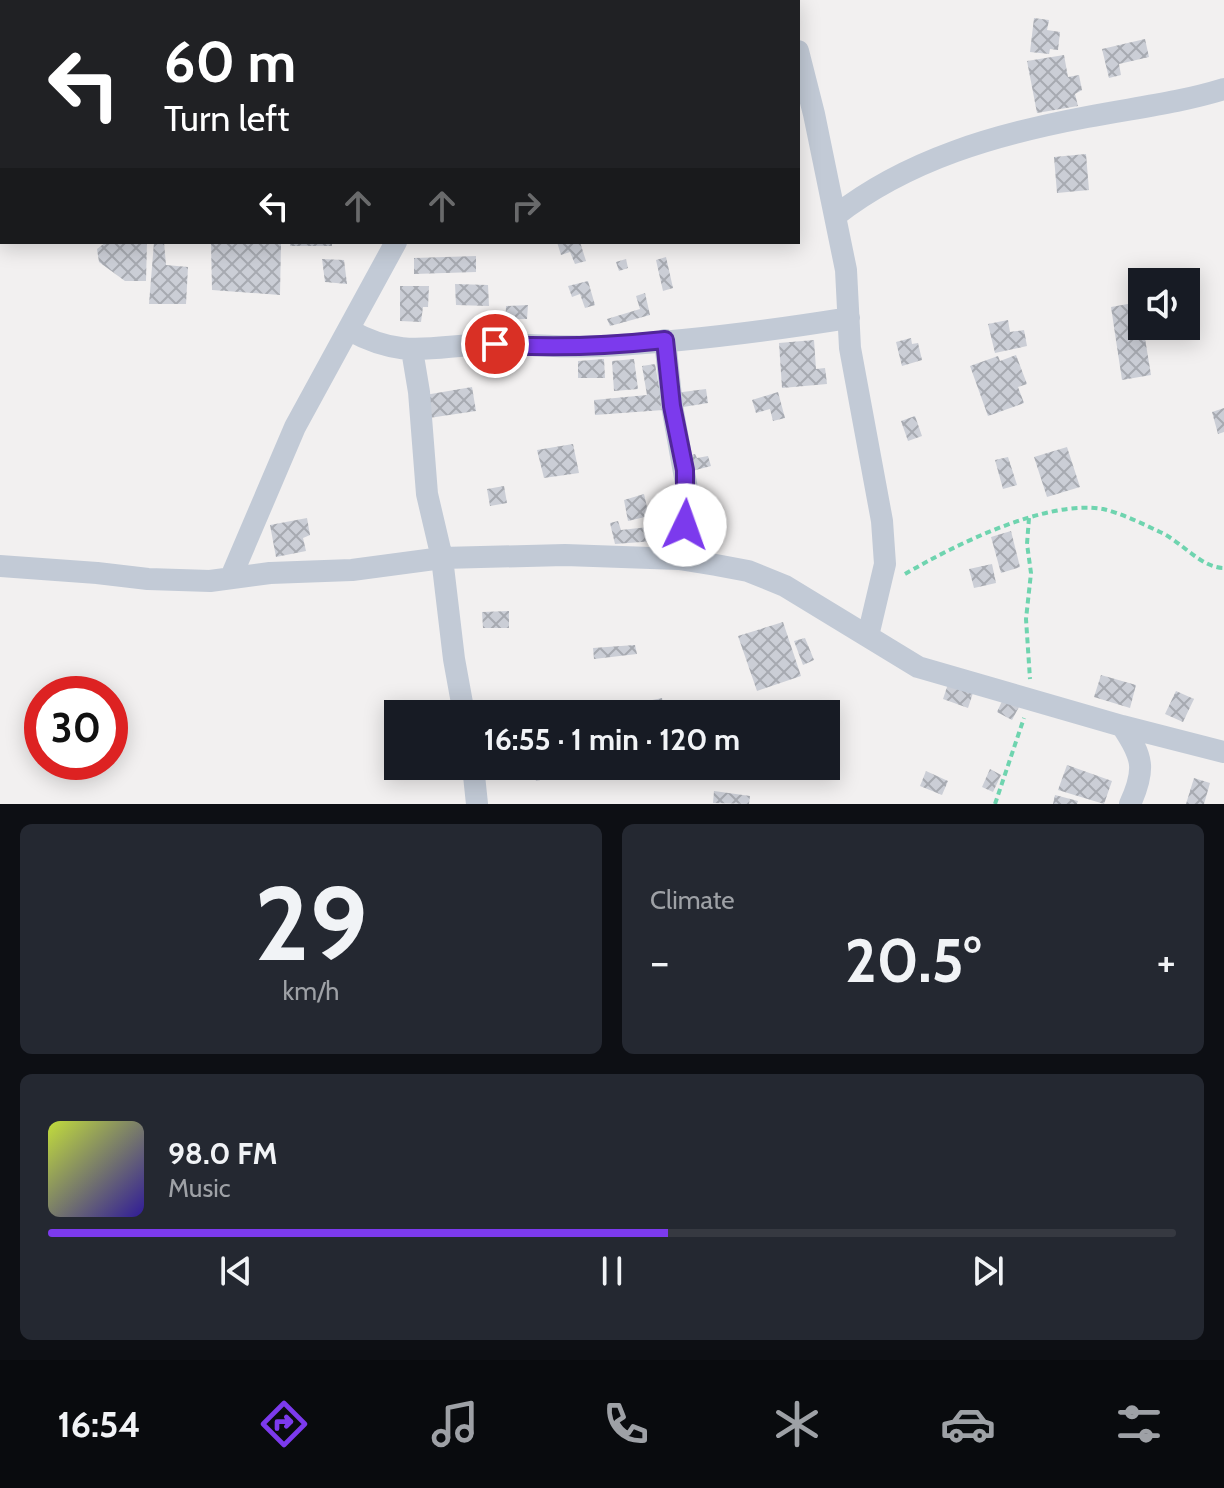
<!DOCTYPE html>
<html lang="en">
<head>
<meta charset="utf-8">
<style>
	body { margin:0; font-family:Cabin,sans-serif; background:#242831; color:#f1f3f6; height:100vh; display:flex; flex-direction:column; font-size:30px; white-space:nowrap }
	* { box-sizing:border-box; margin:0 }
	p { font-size:26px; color:#9ea1a6 }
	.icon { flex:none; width:44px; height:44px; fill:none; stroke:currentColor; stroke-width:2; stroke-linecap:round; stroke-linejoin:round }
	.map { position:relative; height:804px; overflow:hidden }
	.sheet { display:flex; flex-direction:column; gap:20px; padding:20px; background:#0d0f14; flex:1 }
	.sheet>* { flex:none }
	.banner { position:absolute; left:0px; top:0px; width:800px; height:244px; box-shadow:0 4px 20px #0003; background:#202124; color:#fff; overflow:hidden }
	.buttons { position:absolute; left:1128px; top:268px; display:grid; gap:16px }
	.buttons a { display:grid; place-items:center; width:72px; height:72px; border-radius:0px; background:#171b24; box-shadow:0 4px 20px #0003; font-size:40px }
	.speed { position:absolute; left:24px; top:676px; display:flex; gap:16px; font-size:40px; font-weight:700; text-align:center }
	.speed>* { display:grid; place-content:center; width:104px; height:104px; border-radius:50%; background:#171b24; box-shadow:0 4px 20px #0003; line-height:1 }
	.speed .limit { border:12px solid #d22; background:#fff; color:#111 }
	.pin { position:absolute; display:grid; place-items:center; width:68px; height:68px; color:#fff; margin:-34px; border:4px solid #fff; border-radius:50%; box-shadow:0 2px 8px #0007 }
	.me { position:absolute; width:88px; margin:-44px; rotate:3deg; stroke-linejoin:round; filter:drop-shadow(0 0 6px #0008) }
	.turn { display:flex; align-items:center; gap:28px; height:168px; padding:0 32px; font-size:36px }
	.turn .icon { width:104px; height:104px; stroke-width:2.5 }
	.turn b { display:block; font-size:56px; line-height:68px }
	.lanes { display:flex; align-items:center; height:76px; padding:0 32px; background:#0003; justify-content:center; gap:40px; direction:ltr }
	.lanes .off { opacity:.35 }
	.big { font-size:60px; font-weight:800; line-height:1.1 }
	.sheet .tile { flex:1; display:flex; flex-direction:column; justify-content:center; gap:12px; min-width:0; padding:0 28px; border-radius:12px; background:#242831 }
	.sheet .dial { align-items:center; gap:0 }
	.dial b { font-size:104px; line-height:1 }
	.song { display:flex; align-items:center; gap:24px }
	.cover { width:96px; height:96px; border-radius:12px; background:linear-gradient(135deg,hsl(70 70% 55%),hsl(250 70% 35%)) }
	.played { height:8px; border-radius:4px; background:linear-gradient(90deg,#7c3aed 55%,#363941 55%) }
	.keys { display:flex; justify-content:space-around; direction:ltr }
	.heat { display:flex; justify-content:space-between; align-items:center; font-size:44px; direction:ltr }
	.sheet .tiles { flex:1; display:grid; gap:20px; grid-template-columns:1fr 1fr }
	.tile:last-child { grid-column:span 2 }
	.trip { position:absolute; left:384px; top:700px; width:456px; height:80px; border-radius:0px; background:#171b24; box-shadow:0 4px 20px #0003; font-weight:800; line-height:80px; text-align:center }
	.tabs { display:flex; height:128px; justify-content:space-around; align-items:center; background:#090b0e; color:#9ea1a6 }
	.tabs .icon { width:56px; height:56px }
	.tabs .on { color:#7c3aed }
	.tabs b { font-size:36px; color:#f1f3f6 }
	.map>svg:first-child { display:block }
</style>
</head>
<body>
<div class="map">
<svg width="1224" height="804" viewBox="0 0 1224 804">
	<defs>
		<pattern id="building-cross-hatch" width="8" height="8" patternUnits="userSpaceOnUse" patternTransform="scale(2)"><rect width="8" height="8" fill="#cbced6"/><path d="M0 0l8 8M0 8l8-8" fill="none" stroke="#a7aab1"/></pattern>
	</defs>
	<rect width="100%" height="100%" fill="#f2f0f0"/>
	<!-- building -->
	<path fill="url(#building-cross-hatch)" d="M 1034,18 L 1049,20 L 1047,30 L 1060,32 L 1058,50 L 1050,49 L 1049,54 L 1030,52 Z
		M 1145,39 L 1149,57 L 1119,64 L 1121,75 L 1109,78 L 1102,49 Z
		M 1064,55 L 1068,77 L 1079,75 L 1082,90 L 1075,94 L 1078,106 L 1037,113 L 1027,61 Z
		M 1086,154 L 1089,190 L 1057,193 L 1054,157 Z
		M 106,242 L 147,242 L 146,281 L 125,281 L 99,262 L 97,249 Z
		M 154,242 L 164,242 L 166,265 L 188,267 L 186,304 L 149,304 Z
		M 211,242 L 281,244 L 280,295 L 212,290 Z
		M 290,242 L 332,242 L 332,246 L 290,246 Z
		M 557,242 L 580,242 L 586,261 L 575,264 L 570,252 L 561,255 Z
		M 476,256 L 476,272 L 414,274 L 414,258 Z
		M 666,257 L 673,288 L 663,291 L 656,260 Z
		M 322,259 L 344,260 L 347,284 L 325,282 Z
		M 626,259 L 628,268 L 619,271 L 616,262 Z
		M 588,281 L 595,305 L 585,308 L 580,294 L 572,297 L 568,286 Z
		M 455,284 L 488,285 L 489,306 L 456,305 Z
		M 400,286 L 429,286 L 428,307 L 423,307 L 421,322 L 400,321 Z
		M 645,293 L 650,315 L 610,326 L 607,319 L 640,309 L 636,296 Z
		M 1139,302 L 1151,375 L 1122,380 L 1111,307 Z
		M 528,305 L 527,319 L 517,319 L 518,332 L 505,333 L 506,306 Z
		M 1008,320 L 1010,332 L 1024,330 L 1027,346 L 995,353 L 988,324 Z
		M 911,338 L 912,344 L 918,343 L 922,360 L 902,366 L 896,342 Z
		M 814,340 L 816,369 L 825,368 L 827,384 L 782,388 L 779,343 Z
		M 1016,355 L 1027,384 L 1018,387 L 1024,403 L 988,416 L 970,366 L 998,356 L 1000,361 Z
		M 604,359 L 605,378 L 578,378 L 578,361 Z
		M 634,359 L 638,389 L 614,391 L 612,361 Z
		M 655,364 L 663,410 L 595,415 L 594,400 L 647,395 L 642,366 Z
		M 472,387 L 476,411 L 429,418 L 425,395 Z
		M 706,389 L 708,403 L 677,408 L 675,393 Z
		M 778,392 L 785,418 L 773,421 L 770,409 L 756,413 L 752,400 Z
		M 1224,408 L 1224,432 L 1218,434 L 1212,412 Z
		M 915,416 L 922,436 L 908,441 L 901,421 Z
		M 573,444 L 579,473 L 544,478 L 537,450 Z
		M 1067,447 L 1080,487 L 1047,497 L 1034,457 Z
		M 695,454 L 697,458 L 708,456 L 711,466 L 692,471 L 688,456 Z
		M 1008,457 L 1017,485 L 1003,489 L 995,460 Z
		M 504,486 L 507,503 L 490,506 L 487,489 Z
		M 644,494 L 649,516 L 628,521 L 624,500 Z
		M 307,518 L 310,535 L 303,538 L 306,551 L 276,557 L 270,525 Z
		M 618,521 L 621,530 L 667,525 L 668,540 L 615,544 L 610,523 Z
		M 1011,531 L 1020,567 L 1001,573 L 991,537 Z
		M 992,564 L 996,583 L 974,588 L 969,569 Z
		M 509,611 L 509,628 L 483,628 L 482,612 Z
		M 783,622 L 801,676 L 757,691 L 738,636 Z
		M 805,638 L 814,660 L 803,665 L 794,641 Z
		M 635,645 L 637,654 L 594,659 L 593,648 Z
		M 1101,675 L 1136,685 L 1130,708 L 1094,697 Z
		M 948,684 L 973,693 L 968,708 L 943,699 Z
		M 1176,691 L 1194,699 L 1183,722 L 1165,714 Z
		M 662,698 L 665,714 L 601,714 L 600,711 Z
		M 1003,699 L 1019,707 L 1012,720 L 997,712 Z
		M 1067,765 L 1112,781 L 1104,804 L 1058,790 Z
		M 532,766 L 595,766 L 595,767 L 536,781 Z
		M 990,769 L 1001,775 L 993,792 L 982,787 Z
		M 926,771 L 948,781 L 942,795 L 920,786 Z
		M 1194,778 L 1210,783 L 1204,804 L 1186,804 Z
		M 714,791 L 750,796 L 749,804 L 713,803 Z
		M 1055,795 L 1078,801 L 1077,804 L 1053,804 Z"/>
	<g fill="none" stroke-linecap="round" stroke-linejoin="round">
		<!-- path -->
		<path stroke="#6fd4af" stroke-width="4" stroke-dasharray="6 4" stroke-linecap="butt" d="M 1029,518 L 1027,544 L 1031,573 L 1026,619 L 1030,679
			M 905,574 C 953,546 1046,499 1103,509 C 1121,513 1143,524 1160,532 C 1181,541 1201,568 1224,568
			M 995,804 L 1024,718"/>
		<!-- street -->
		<path stroke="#c2cad6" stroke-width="22" d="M 785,0 L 785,2
			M 533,2 L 534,0
			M 798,51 L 814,114 L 846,270 L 850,348 L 882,521 L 885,564 L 868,636
			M 835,216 C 908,159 997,134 1087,117 C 1133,108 1179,103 1224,89
			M 349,330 C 405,361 433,345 491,344 C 528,344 564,348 601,346 C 684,342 768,331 849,318
			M 665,340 L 672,406 L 687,489 L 679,559
			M 412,350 L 419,392 L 427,494 L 442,558 L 454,659 L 464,714
			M 0,566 L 97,573 L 148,579 L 210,581 L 270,573 L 352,570 L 442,558 L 565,555 L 679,559 L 716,565 L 748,571 L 785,586 L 918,667 L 1122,726 L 1224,752
			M 231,577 L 295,427 L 396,242
			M 1122,726 C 1143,757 1146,769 1130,804
			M 473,766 L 477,804"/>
	</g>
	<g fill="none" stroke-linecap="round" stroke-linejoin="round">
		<!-- route casing -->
		<g stroke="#51269a" stroke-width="20">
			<path id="route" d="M 495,344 C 553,349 608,346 665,340 L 672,406 L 685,470 L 685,525"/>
		</g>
		<!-- route -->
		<use href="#route" stroke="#7c3aed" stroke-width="14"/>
	</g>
</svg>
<div class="buttons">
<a><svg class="icon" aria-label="sound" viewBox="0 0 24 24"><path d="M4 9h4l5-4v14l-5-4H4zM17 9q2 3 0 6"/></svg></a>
</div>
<div class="speed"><div class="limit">30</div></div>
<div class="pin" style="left:495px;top:344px;background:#d93025"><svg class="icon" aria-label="arrive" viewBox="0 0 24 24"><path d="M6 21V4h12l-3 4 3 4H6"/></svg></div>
<svg class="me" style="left:685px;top:525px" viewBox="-20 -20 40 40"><circle r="19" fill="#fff"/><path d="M0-13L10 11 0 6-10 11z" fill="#7c3aed"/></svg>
<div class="trip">16:55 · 1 min · 120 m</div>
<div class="banner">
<div class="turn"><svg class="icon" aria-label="left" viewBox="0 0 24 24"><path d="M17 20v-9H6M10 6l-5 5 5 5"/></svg><div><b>60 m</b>Turn left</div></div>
<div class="lanes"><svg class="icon" aria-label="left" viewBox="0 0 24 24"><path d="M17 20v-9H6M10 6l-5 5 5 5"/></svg><svg class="icon off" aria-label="ahead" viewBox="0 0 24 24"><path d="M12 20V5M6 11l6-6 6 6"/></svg><svg class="icon off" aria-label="ahead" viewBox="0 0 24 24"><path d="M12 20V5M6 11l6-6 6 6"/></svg><svg class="icon off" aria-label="right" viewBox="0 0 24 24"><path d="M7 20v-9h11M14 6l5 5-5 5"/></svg></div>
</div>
</div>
<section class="sheet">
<div class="tiles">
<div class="tile dial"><b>29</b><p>km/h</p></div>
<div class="tile"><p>Climate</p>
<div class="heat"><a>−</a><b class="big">20.5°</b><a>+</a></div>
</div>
<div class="tile">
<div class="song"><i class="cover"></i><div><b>98.0 FM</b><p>Music</p></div></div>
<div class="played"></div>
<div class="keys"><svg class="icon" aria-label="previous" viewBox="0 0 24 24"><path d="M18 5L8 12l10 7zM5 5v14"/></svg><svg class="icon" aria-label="pause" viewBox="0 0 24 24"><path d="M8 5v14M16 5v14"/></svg><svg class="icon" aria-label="next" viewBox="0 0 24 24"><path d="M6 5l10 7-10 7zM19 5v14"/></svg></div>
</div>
</div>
</section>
<nav class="tabs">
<b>16:54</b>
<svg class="icon on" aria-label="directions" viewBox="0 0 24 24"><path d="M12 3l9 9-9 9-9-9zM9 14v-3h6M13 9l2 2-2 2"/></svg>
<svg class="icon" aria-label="music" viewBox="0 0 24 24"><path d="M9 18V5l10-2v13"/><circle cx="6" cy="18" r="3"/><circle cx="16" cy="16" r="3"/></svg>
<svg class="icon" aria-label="phone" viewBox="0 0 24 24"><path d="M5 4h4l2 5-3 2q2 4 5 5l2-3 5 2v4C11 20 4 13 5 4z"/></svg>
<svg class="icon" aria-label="climate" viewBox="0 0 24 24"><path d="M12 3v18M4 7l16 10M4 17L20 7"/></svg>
<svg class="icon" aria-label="car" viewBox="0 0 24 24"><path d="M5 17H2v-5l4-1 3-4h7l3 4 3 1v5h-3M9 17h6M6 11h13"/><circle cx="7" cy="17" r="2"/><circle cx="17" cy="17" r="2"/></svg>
<svg class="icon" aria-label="filters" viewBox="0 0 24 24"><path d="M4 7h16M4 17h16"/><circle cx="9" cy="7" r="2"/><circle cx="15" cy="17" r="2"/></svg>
</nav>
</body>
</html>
